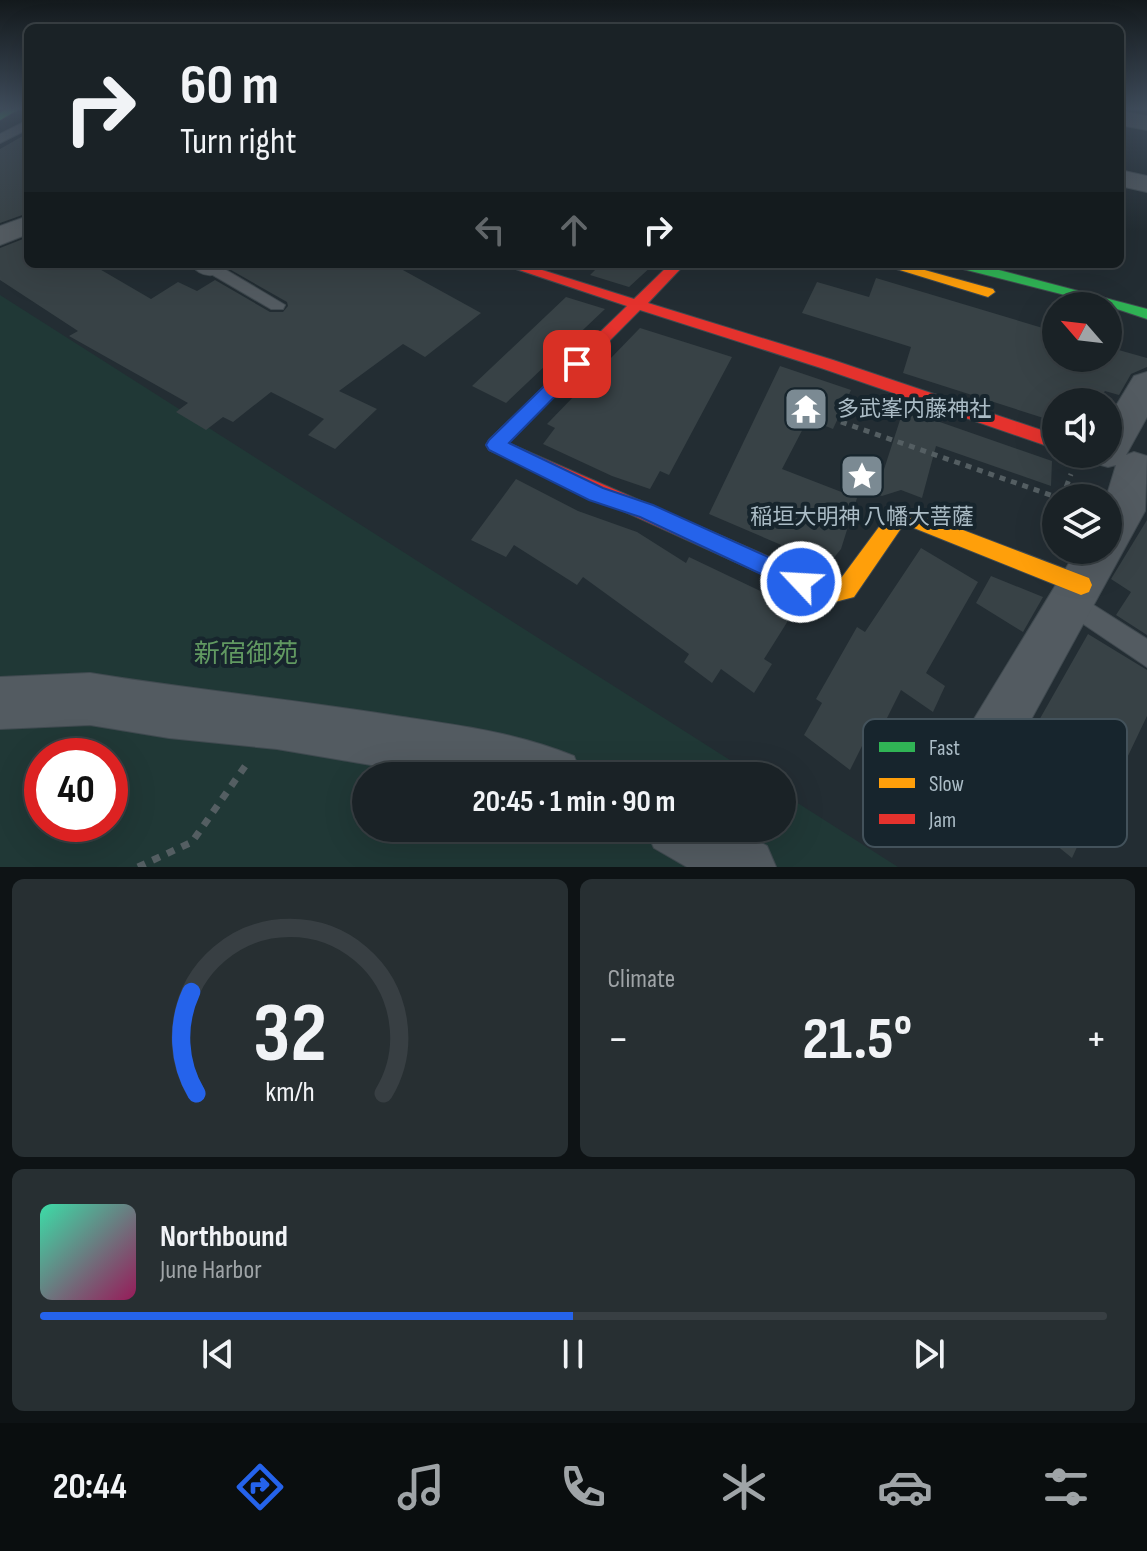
<!DOCTYPE html>
<html lang="en">
<head>
<meta charset="utf-8">
<style>
	body { margin:0; font-family:"Sofia Sans Condensed","Noto Sans JP",sans-serif; background:#272f32; color:#f1f3f6; height:100vh; display:flex; flex-direction:column; font-size:30px; white-space:nowrap }
	* { box-sizing:border-box; margin:0 }
	p { font-size:26px; color:#9fa4a7 }
	.icon { flex:none; width:44px; height:44px; fill:none; stroke:currentColor; stroke-width:2; stroke-linecap:round; stroke-linejoin:round }
	.map { position:relative; height:867px; overflow:hidden }
	.sheet { display:flex; flex-direction:column; gap:12px; padding:12px; background:#0e1315; flex:1 }
	.sheet>* { flex:none }
	.banner { position:absolute; left:24px; top:24px; width:1100px; height:244px; border-radius:12px; box-shadow:0 8px 32px #0002,0 0 0 2px #383f43; background:#1a2226; color:#f1f3f6; overflow:hidden }
	.needle { width:52px; rotate:298deg }
	.tools { position:absolute; left:1042px; top:292px; display:grid; gap:16px }
	.tools a { display:grid; place-items:center; width:80px; height:80px; border-radius:50%; background:#1a2226; box-shadow:0 8px 32px #0002,0 0 0 2px #383f43; font-size:40px }
	.speed { position:absolute; left:24px; top:738px; display:flex; gap:16px; font-size:40px; font-weight:700; text-align:center }
	.speed>* { display:grid; place-content:center; width:104px; height:104px; border-radius:50%; background:#1a2226; box-shadow:0 8px 32px #0002,0 0 0 2px #383f43; line-height:1 }
	.speed .limit { border:12px solid #d22; background:#fff; color:#111 }
	.pin { position:absolute; display:grid; place-items:center; width:68px; height:68px; color:#fff; margin:-34px; border-radius:16px; box-shadow:0 4px 12px #0006 }
	.me { position:absolute; width:88px; margin:-44px; rotate:295deg; stroke-linejoin:round; filter:drop-shadow(0 0 6px #0008) }
	.turn { display:flex; align-items:center; gap:28px; height:168px; padding:0 24px; font-size:36px }
	.turn .icon { width:104px; height:104px; stroke-width:2.5 }
	.turn b { display:block; font-size:56px; line-height:68px }
	.lanes { display:flex; align-items:center; height:76px; padding:0 24px; background:#0003; justify-content:center; gap:40px; direction:ltr }
	.lanes .off { opacity:.35 }
	.big { font-size:60px; font-weight:700; line-height:1.1 }
	.sheet .card { flex:1; display:flex; flex-direction:column; justify-content:center; gap:12px; min-width:0; padding:0 28px; border-radius:12px; background:#272f32 }
	.sheet .dial { align-items:center; gap:0 }
	.dial svg { height:208px; overflow:visible; fill:none; stroke:#383f43; stroke-width:7; stroke-linecap:round; text-anchor:middle }
	.dial text { fill:#f1f3f6; stroke:none }
	.song { display:flex; align-items:center; gap:24px }
	.cover { width:96px; height:96px; border-radius:12px; background:linear-gradient(135deg,hsl(160 70% 55%),hsl(330 70% 35%)) }
	.played { height:8px; border-radius:4px; background:linear-gradient(90deg,#2563eb 50%,#383f43 50%) }
	.keys { display:flex; justify-content:space-around; direction:ltr }
	.heat { display:flex; justify-content:space-between; align-items:center; font-size:44px; direction:ltr }
	.sheet .tiles { flex:1; display:grid; gap:12px; grid-template-columns:1fr 1fr }
	.card:last-child { grid-column:span 2 }
	.trip { position:absolute; left:352px; top:762px; width:444px; height:80px; border-radius:40px; background:#1a2226; box-shadow:0 8px 32px #0002,0 0 0 2px #383f43; font-weight:700; line-height:80px; text-align:center }
	.tabs { display:flex; height:128px; justify-content:space-around; align-items:center; background:#0a0e0f; color:#9fa4a7 }
	.tabs .icon { width:56px; height:56px }
	.tabs .selected { color:#2563eb }
	.tabs b { font-size:36px; color:#f1f3f6 }
	.map>svg:first-child { display:block }
</style>
</head>
<body>
<div class="map">
<svg width="1147" height="867" viewBox="0 0 1147 867">
	<rect width="100%" height="100%" fill="#232d33"/>
	<!-- green -->
	<path fill="#203836" fill-rule="evenodd" d="M 0,295 L 755,776 L 366,776 L 366,828 L 782,828 L 782,793 L 898,867 L 0,867 ZM 42,756 L 110,756 L 110,824 L 42,824 Z"/>
	<!-- building -->
	<path fill="#384246" d="M 28,133 L 28,213 L 0,223 L 0,149 Z
		M 28,237 L 28,264 L 91,264 L 151,299 L 178,282 L 197,291 L 215,280 L 270,312 L 283,312 L 288,306 L 287,302 L 231,270 L 240,264 L 392,264 L 481,313 L 425,357 L 403,344 L 339,391 L 377,409 L 335,449 L 308,435 L 324,419 L 271,392 L 233,422 L 223,417 L 206,430 L 176,412 L 188,403 L 69,336 L 78,331 L 0,280 L 0,248 Z
		M 601,264 L 654,264 L 629,287 L 590,275 Z
		M 876,278 L 1056,332 L 1056,358 L 1108,358 L 1108,347 L 1147,358 L 1147,367 L 1131,374 L 1119,395 L 1105,391 L 1096,402 L 1056,402 L 1056,422 L 903,373 L 911,347 L 802,313 L 817,282 L 869,297 Z
		M 566,297 L 605,309 L 506,403 L 472,386 Z
		M 640,328 L 732,357 L 669,475 L 660,471 L 650,489 L 612,476 L 543,444 L 555,428 L 547,424 Z
		M 780,366 L 851,390 L 833,429 L 808,419 L 782,469 L 857,498 L 841,549 L 828,565 L 709,514 Z
		M 894,406 L 1052,461 L 1051,486 L 936,446 L 922,498 L 901,490 L 882,496 L 876,494 L 900,420 L 891,417 Z
		M 516,479 L 578,511 L 637,532 L 686,563 L 689,557 L 796,608 L 764,659 L 772,664 L 754,693 L 721,669 L 712,683 L 684,662 L 689,654 L 583,577 L 577,585 L 514,545 L 506,557 L 471,540 Z
		M 1147,520 L 1147,635 L 1116,615 L 1131,592 L 1111,579 Z
		M 921,548 L 978,582 L 926,673 L 945,686 L 933,712 L 901,690 L 875,742 L 867,736 L 850,770 L 804,735 L 822,703 L 816,699 L 857,627 L 865,632 Z
		M 991,576 L 1043,597 L 1023,632 L 976,603 Z
		M 1088,634 L 1147,670 L 1147,716 L 1106,802 L 1100,797 L 1072,858 L 996,796 Z"/>
	<g fill="none" stroke-linecap="round" stroke-linejoin="round">
		<!-- lane casing -->
		<g stroke="#404a50" stroke-width="2">
			<path id="lane" d="M 28,120 L 28,129 L 0,143 L 0,134 Z
				M 204,264 L 216,264 L 285,305 L 283,309 L 271,309 L 204,270 Z
				M 1070,590 L 1147,639 L 1147,667 L 1061,609 L 1058,601 L 1061,593 Z"/>
		</g>
		<!-- street casing -->
		<g stroke="#404a50" stroke-width="2">
			<path id="street" d="M 1120,111 L 1147,116 L 1147,130 L 1120,125 Z
				M 1120,170 L 1147,176 L 1147,192 L 1120,186 Z
				M 28,216 L 28,234 L 0,245 L 0,226 Z
				M 191,264 L 230,264 C 219,279 201,279 191,264 Z
				M 1147,372 L 1147,417 L 1126,455 L 1134,452 L 1147,456 L 1145,511 L 969,833 L 949,842 L 929,833 L 920,813 L 929,793 L 1077,550 L 1108,550 L 1106,498 L 1116,465 L 1108,467 L 1094,463 L 1090,454 L 1108,454 L 1108,419 L 1134,376 Z
				M 90,673 C 194,690 299,700 403,717 C 463,726 517,733 574,756 L 582,776 L 436,776 L 277,749 L 169,738 L 90,725 L 0,729 L 0,677 Z
				M 645,828 L 733,828 L 767,846 L 776,867 L 687,867 L 654,848 Z"/>
		</g>
		<!-- fast casing -->
		<g stroke="#404a50" stroke-width="2">
			<path id="fast" d="M 6,109 L 19,109 L 0,120 L 0,113 Z
				M 953,264 L 976,264 L 1147,309 L 1147,319 L 1108,306 L 955,267 Z"/>
		</g>
		<!-- slow casing -->
		<g stroke="#404a50" stroke-width="2">
			<path id="slow" d="M 880,264 L 903,264 L 993,289 L 995,292 L 988,297 Z
				M 900,506 L 1089,578 L 1092,585 L 1089,592 L 1081,595 L 904,524 L 854,597 L 827,604 L 765,576 L 762,569 L 765,562 L 773,559 L 828,584 L 839,581 L 893,508 Z"/>
		</g>
		<!-- jam casing -->
		<g stroke="#404a50" stroke-width="2">
			<path id="jam" d="M 501,264 L 523,264 L 634,299 L 670,264 L 685,264 L 648,303 L 833,360 L 1056,435 L 1056,449 L 821,368 L 640,310 L 508,443 L 781,562 L 784,569 L 781,576 L 773,579 L 489,450 L 486,445 L 489,440 L 627,306 Z"/>
		</g>
		<!-- path-far1 -->
		<path stroke="#545e62" stroke-width="5" stroke-dasharray="6 6" stroke-linecap="butt" d="M 841,422 L 1059,498
			M 1062,498 L 1071,474"/>
		<!-- path -->
		<path stroke="#545e62" stroke-width="7" stroke-dasharray="8 8" stroke-linecap="butt" d="M 138,867 L 192,842 L 248,762"/>
		<!-- lane -->
		<use href="#lane" fill="#535b61" fill-rule="evenodd"/>
		<!-- street -->
		<use href="#street" fill="#535b61" fill-rule="evenodd"/>
		<!-- fast -->
		<use href="#fast" fill="#30b455" fill-rule="evenodd"/>
		<!-- slow -->
		<use href="#slow" fill="#ff9f0a" fill-rule="evenodd"/>
		<!-- jam -->
		<use href="#jam" fill="#e5322d" fill-rule="evenodd"/>
	</g>
	<!-- sky -->
	<linearGradient id="sky" x2="0" y2="1"><stop stop-color="#13191c"/><stop offset="0.47" stop-color="#3f4c5b"/><stop offset="1" stop-color="#3f4c5b" stop-opacity="0"/></linearGradient>
	<rect width="1147" height="231" fill="url(#sky)"/>
	<!-- route -->
	<path fill="#2563eb" stroke="#184099" stroke-width="2" d="M 577,358 L 583,360 L 585,364 L 583,368 L 509,443 L 603,488 L 653,505 L 808,575 L 812,582 L 808,589 L 801,592 L 793,589 L 640,517 L 589,500 L 489,450 L 486,445 L 489,440 L 571,360 Z"/>
	<!-- icons -->
	<defs>
		<g id="temple-square" transform="scale(2.3)"><rect x="-9" y="-9" width="18" height="18" rx="4" fill="#7b8a93" stroke="#17252d"/><path d="M0-6L5-2H3V0L6.5 2.5H4V6H1.5V3h-3V6H-4V2.5H-6.5L-3 0V-2H-5Z" fill="#fff"/></g>
		<g id="sight-square" transform="scale(2.3)"><rect x="-9" y="-9" width="18" height="18" rx="4" fill="#7b8a93" stroke="#17252d"/><path d="M0-6L1.8-2.2L6-1.7L2.9 1.2L3.7 5.4L0 3.3L-3.7 5.4L-2.9 1.2L-6-1.7L-1.8-2.2Z" fill="#fff"/></g>
	</defs>
	<g fill-rule="evenodd">
		<use href="#temple-square" x="806" y="409"/>
		<use href="#sight-square" x="862" y="476"/>
	</g>
	<g text-anchor="middle" dominant-baseline="central" stroke-width="8" stroke-linejoin="round" paint-order="stroke">
		<!-- poi labels -->
		<g font-size="22" fill="#abbcc6" stroke="#17252d" text-anchor="start">
			<text x="837" y="409">多武峯内藤神社</text>
			<text x="862" y="517" text-anchor="middle">稲垣大明神 八幡大菩薩</text>
		</g>
		<!-- near-park labels -->
		<g font-size="26" fill="#619961" stroke="#17252d">
			<text x="246" y="654">新宿御苑</text>
		</g>
	</g>
	<!-- legend -->
	<rect x="863" y="719" width="264" height="128" rx="12" fill="#17252d" stroke="#43525b" stroke-width="2"/>
	<rect x="879" y="742" width="36" height="10" fill="#30b455"/>
	<rect x="879" y="778" width="36" height="10" fill="#ff9f0a"/>
	<rect x="879" y="814" width="36" height="10" fill="#e5322d"/>
	<g font-size="22" fill="#abbcc6">
		<text x="929" y="755">Fast</text>
		<text x="929" y="791">Slow</text>
		<text x="929" y="827">Jam</text>
	</g>
</svg>
<div class="tools">
<a><svg class="needle" viewBox="-14 -14 28 28"><path d="M0-13l5 13h-10z" fill="#e53935"/><path d="M0 13l5-13h-10z" fill="#9fa4a7"/></svg></a>
<a><svg class="icon" aria-label="sound" viewBox="0 0 24 24"><path d="M4 9h4l5-4v14l-5-4H4zM17 9q2 3 0 6"/></svg></a>
<a><svg class="icon" aria-label="layers" viewBox="0 0 24 24"><path d="M12 4l9 5-9 5-9-5zM3 14l9 5 9-5"/></svg></a>
</div>
<div class="speed"><div class="limit">40</div></div>
<div class="pin" style="left:577px;top:364px;background:#d93025"><svg class="icon" aria-label="arrive" viewBox="0 0 24 24"><path d="M6 21V4h12l-3 4 3 4H6"/></svg></div>
<svg class="me" style="left:801px;top:582px" viewBox="-20 -20 40 40"><circle r="17" fill="#2563eb" stroke="#fff" stroke-width="3"/><path d="M0-11L8 9 0 5-8 9z" fill="#fff"/></svg>
<div class="trip">20:45 · 1 min · 90 m</div>
<div class="banner">
<div class="turn"><svg class="icon" aria-label="right" viewBox="0 0 24 24"><path d="M7 20v-9h11M14 6l5 5-5 5"/></svg><div><b>60 m</b>Turn right</div></div>
<div class="lanes"><svg class="icon off" aria-label="left" viewBox="0 0 24 24"><path d="M17 20v-9H6M10 6l-5 5 5 5"/></svg><svg class="icon off" aria-label="ahead" viewBox="0 0 24 24"><path d="M12 20V5M6 11l6-6 6 6"/></svg><svg class="icon" aria-label="right" viewBox="0 0 24 24"><path d="M7 20v-9h11M14 6l5 5-5 5"/></svg></div>
</div>
</div>
<section class="sheet">
<div class="tiles">
<div class="card dial"><svg viewBox="0 0 100 80">
<path d="M14 69A42 42 0 1 1 86 69"/>
<path d="M14 69A42 42 0 0 1 12 30" stroke="#2563eb"/>
<text x="50" y="56" font-size="32" font-weight="700">32</text>
<text x="50" y="72" font-size="11">km/h</text>
</svg></div>
<div class="card"><p>Climate</p>
<div class="heat"><a>−</a><b class="big">21.5°</b><a>+</a></div>
</div>
<div class="card">
<div class="song"><i class="cover"></i><div><b>Northbound</b><p>June Harbor</p></div></div>
<div class="played"></div>
<div class="keys"><svg class="icon" aria-label="previous" viewBox="0 0 24 24"><path d="M18 5L8 12l10 7zM5 5v14"/></svg><svg class="icon" aria-label="pause" viewBox="0 0 24 24"><path d="M8 5v14M16 5v14"/></svg><svg class="icon" aria-label="next" viewBox="0 0 24 24"><path d="M6 5l10 7-10 7zM19 5v14"/></svg></div>
</div>
</div>
</section>
<nav class="tabs">
<b>20:44</b>
<svg class="icon selected" aria-label="directions" viewBox="0 0 24 24"><path d="M12 3l9 9-9 9-9-9zM9 14v-3h6M13 9l2 2-2 2"/></svg>
<svg class="icon" aria-label="music" viewBox="0 0 24 24"><path d="M9 18V5l10-2v13"/><circle cx="6" cy="18" r="3"/><circle cx="16" cy="16" r="3"/></svg>
<svg class="icon" aria-label="phone" viewBox="0 0 24 24"><path d="M5 4h4l2 5-3 2q2 4 5 5l2-3 5 2v4C11 20 4 13 5 4z"/></svg>
<svg class="icon" aria-label="climate" viewBox="0 0 24 24"><path d="M12 3v18M4 7l16 10M4 17L20 7"/></svg>
<svg class="icon" aria-label="car" viewBox="0 0 24 24"><path d="M5 17H2v-5l4-1 3-4h7l3 4 3 1v5h-3M9 17h6M6 11h13"/><circle cx="7" cy="17" r="2"/><circle cx="17" cy="17" r="2"/></svg>
<svg class="icon" aria-label="filters" viewBox="0 0 24 24"><path d="M4 7h16M4 17h16"/><circle cx="9" cy="7" r="2"/><circle cx="15" cy="17" r="2"/></svg>
</nav>
</body>
</html>
